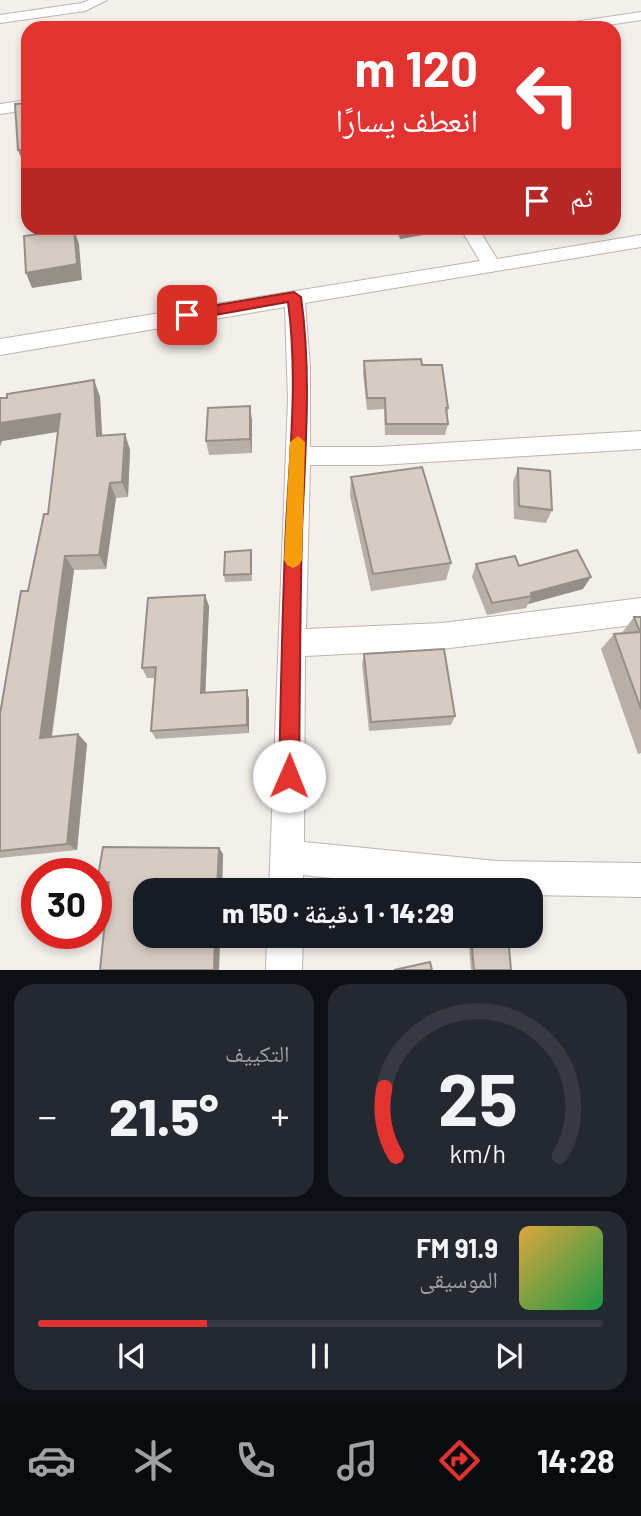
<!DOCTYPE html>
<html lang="ar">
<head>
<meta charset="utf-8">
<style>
	body { margin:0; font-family:Barlow,"Noto Naskh Arabic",sans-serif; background:#242831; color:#f1f3f6; direction:rtl; height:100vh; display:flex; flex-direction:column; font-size:26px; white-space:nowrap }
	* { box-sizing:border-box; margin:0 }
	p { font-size:23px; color:#9ea1a6 }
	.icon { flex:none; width:38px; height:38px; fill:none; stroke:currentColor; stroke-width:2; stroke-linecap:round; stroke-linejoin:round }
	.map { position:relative; height:970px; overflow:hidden; direction:ltr }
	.side { display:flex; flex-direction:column; gap:14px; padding:14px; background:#0d0f14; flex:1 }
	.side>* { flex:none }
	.banner { position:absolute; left:21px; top:21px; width:600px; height:214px; border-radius:21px; box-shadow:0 4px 10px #0003; direction:rtl; background:#e33330; color:#fff; overflow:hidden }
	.speed { position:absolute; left:21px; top:858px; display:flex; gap:14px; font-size:35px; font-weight:700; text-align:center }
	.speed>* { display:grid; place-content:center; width:91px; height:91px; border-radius:50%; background:#171b24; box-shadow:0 4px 10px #0003; line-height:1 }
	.speed .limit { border:10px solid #d22; background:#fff; color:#111 }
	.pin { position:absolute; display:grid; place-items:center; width:60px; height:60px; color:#fff; margin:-30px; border-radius:14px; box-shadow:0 4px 10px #0006 }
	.me { position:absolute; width:77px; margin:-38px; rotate:1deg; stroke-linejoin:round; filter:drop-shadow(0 0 5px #0008) }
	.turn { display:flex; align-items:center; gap:24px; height:147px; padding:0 28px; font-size:32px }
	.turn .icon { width:91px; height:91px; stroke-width:2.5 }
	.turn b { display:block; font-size:49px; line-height:60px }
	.then { display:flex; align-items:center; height:66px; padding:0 28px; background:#0003; gap:14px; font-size:26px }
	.big { font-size:52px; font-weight:800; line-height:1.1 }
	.side .widget { flex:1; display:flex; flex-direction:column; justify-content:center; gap:10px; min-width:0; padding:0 24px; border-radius:21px; background:#242831 }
	.side .dial { align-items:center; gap:0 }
	.dial svg { height:182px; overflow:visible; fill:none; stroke:#363941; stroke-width:7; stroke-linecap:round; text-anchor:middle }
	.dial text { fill:#f1f3f6; stroke:none }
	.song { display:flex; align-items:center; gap:21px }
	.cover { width:84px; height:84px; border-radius:10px; background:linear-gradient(135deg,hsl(40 70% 55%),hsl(140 70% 35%)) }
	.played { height:7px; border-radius:4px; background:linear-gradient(90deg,#e33330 30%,#363941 30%) }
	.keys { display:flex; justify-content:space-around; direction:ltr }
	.heat { display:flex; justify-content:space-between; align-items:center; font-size:38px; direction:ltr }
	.side .tiles { flex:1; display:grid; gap:14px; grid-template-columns:1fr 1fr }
	.widget:last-child { grid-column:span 2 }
	.trip { position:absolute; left:133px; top:878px; width:410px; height:70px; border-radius:21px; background:#171b24; box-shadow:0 4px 10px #0003; font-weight:800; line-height:70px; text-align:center; direction:rtl }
	.tab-bar { display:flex; height:112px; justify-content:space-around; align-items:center; background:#090b0e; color:#9ea1a6 }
	.tab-bar .icon { width:49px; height:49px }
	.tab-bar .current { color:#e33330 }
	.tab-bar b { font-size:32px; color:#f1f3f6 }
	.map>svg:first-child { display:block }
</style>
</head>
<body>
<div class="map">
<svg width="641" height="970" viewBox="0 0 641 970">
	<rect width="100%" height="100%" fill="#f3efea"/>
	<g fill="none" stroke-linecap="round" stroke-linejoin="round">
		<!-- minor casing -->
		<g stroke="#beb5ad" stroke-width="2">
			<path id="minor" d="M 89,0 L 107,0 L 85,11 L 0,23 L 0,15 L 82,3 Z
				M 641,12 L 641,20 L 588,28 L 554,28 L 561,24 Z
				M 28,100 L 28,110 L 0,114 L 0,104 Z
				M 460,228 L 478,228 L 497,259 L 641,235 L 641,247 L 305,303 L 310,366 L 310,447 L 379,447 L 641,431 L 641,449 L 379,465 L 310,465 L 306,629 L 442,623 L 641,598 L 641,624 L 442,649 L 305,656 L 304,842 L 497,861 L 641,863 L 641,897 L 530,895 L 530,891 L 456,891 L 303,875 L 303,891 L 269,891 L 288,400 L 285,307 L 0,355 L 0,339 L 480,261 Z
				M 267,936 L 303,936 L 302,970 L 266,970 Z"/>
		</g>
		<!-- minor -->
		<use href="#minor" fill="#fff" fill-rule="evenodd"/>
	</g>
	<!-- wall -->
	<path fill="#b8afa8" d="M 394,228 L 446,228 L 445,231 L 400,239 Z
		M 364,361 L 422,365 L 448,408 L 447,416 L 448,424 L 445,435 L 385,435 L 384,409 L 367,410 L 363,373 Z
		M 94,380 L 100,397 L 102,436 L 125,434 L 130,450 L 128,497 L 116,498 L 106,569 L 74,570 L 52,737 L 78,734 L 87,744 L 77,850 L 0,858 L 0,714 L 28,591 L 48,514 L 58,432 L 2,441 L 0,446 L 0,398 L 7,398 Z
		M 252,420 L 252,453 L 209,455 L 206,441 Z
		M 518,468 L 552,510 L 546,523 L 514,519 L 513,482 Z
		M 351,477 L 451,563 L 446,580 L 371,591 L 350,496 Z
		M 251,550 L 252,581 L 225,582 L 224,575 Z
		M 476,564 L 519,566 L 583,589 L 528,604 L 526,608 L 487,615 L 472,577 Z
		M 209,606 L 205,693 L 247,690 L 249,700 L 249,733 L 156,739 L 151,731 L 155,678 L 147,678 L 142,668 Z
		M 634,617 L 641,617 L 641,753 L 638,754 L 601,649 L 614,634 L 621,634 Z
		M 364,654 L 455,716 L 451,725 L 369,731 L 362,664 Z
		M 219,848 L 223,854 L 222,891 L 145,891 L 220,936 L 219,970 L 100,970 L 109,887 L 97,882 Z
		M 468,936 L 508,936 L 511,970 L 471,970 Z"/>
	<!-- shaded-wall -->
	<path fill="#968f88" d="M 28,149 L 28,165 L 24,165 L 18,150 Z
		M 401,228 L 446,228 L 445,231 L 400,239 Z
		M 74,229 L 79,244 L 82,280 L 32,288 L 26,273 Z
		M 94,380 L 100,397 L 103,452 L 97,436 Z
		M 250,406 L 252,420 L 252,453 L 250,439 Z
		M 60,414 L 67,430 L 2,441 L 0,446 L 0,423 Z
		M 125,434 L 130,450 L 128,497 L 122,482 Z
		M 110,483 L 116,498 L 106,569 L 99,555 Z
		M 65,556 L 74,570 L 50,747 L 40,738 Z
		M 591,577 L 583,589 L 528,604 L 532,596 L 531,593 Z
		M 205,595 L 209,606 L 205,702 L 201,693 Z
		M 247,690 L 249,700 L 249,733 L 247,725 Z
		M 78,734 L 87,744 L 77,850 L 67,844 Z
		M 219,848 L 223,854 L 222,891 L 217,891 Z
		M 215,936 L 220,936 L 219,970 L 214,970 Z"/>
	<!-- building -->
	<path fill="#d6ccc3" stroke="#968f88" stroke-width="2" d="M 28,103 L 28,149 L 18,150 L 15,104 Z
		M 74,229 L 77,264 L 26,273 L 24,236 Z
		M 421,359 L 422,365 L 442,365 L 448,408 L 446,408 L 448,424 L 386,424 L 385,398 L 367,398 L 364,361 Z
		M 94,380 L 97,436 L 125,434 L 122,482 L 110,483 L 99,555 L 65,556 L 40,738 L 78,734 L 67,844 L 0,851 L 0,714 L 21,591 L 28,591 L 44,514 L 48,514 L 60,414 L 0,423 L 0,398 L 7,398 L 7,394 Z
		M 250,406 L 250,439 L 206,441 L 208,408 Z
		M 422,467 L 451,563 L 373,574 L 351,477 Z
		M 518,468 L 550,471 L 552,510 L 519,506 Z
		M 251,550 L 251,574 L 224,575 L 225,552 Z
		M 577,550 L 591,577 L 531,593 L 532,596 L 492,603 L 476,564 L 515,556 L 519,566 Z
		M 205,595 L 201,693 L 247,690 L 247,725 L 151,731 L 156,667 L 142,668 L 148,598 Z
		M 634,617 L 641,617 L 641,709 L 614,634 L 640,632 Z
		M 444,649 L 455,716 L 371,722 L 364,654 Z
		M 103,847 L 219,848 L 217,891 L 145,891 L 145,936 L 215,936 L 214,970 L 100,970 L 109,882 L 97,882 Z
		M 471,936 L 508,936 L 511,970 L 474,970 Z
		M 430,962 L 432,970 L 394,970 Z"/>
	<!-- route -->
	<path fill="#e33330" stroke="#94211f" stroke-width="2" d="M 294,292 L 301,297 C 312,374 305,453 302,531 C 300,613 300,695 299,776 L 296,784 L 289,787 L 282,784 L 279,776 C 281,693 282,609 286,526 C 290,451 298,376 288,302 L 187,320 L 180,315 L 187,310 Z"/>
	<!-- slow -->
	<path fill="#f59e0b" d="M 298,436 L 305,442 L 302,560 L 299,565 L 293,568 L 287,565 L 284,560 L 290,442 Z"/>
</svg>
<div class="speed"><div class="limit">30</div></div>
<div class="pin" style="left:187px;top:315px;background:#d93025"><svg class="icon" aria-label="arrive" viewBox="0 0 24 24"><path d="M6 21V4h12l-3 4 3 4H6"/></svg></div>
<svg class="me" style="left:289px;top:776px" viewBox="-20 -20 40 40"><circle r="19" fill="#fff"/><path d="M0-13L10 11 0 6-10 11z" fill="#e33330"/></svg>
<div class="trip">14:29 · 1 دقيقة · 150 m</div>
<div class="banner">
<div class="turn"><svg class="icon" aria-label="left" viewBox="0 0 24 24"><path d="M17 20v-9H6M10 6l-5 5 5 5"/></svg><div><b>120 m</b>انعطف يسارًا</div></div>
<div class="then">ثم<svg class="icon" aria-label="arrive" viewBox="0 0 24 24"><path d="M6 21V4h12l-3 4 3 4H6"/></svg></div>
</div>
</div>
<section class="side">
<div class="tiles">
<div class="widget dial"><svg viewBox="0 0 100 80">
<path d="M14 69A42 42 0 1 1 86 69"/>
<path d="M14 69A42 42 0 0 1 9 39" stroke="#e33330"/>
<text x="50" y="56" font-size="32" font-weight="700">25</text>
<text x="50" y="72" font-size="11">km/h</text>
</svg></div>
<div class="widget"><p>التكييف</p>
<div class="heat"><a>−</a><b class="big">21.5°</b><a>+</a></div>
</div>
<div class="widget">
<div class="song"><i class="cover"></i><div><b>91.9 FM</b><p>الموسيقى</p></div></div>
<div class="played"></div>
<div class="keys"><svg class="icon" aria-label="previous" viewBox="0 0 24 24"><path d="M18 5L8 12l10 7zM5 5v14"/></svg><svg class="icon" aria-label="pause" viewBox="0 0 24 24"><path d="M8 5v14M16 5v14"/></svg><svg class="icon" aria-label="next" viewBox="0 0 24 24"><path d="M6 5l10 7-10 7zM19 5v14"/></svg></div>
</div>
</div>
</section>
<nav class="tab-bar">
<b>14:28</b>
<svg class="icon current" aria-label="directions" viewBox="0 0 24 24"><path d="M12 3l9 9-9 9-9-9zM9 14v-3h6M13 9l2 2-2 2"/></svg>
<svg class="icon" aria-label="music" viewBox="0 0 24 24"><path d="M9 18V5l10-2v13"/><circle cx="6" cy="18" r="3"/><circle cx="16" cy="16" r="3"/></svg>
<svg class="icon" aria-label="phone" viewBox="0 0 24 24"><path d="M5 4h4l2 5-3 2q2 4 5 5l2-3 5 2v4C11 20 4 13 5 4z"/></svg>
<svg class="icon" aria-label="climate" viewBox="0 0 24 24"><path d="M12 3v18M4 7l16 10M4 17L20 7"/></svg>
<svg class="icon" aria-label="car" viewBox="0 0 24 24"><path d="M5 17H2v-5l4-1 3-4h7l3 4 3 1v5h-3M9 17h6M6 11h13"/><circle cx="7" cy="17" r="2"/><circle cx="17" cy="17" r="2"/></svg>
</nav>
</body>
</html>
